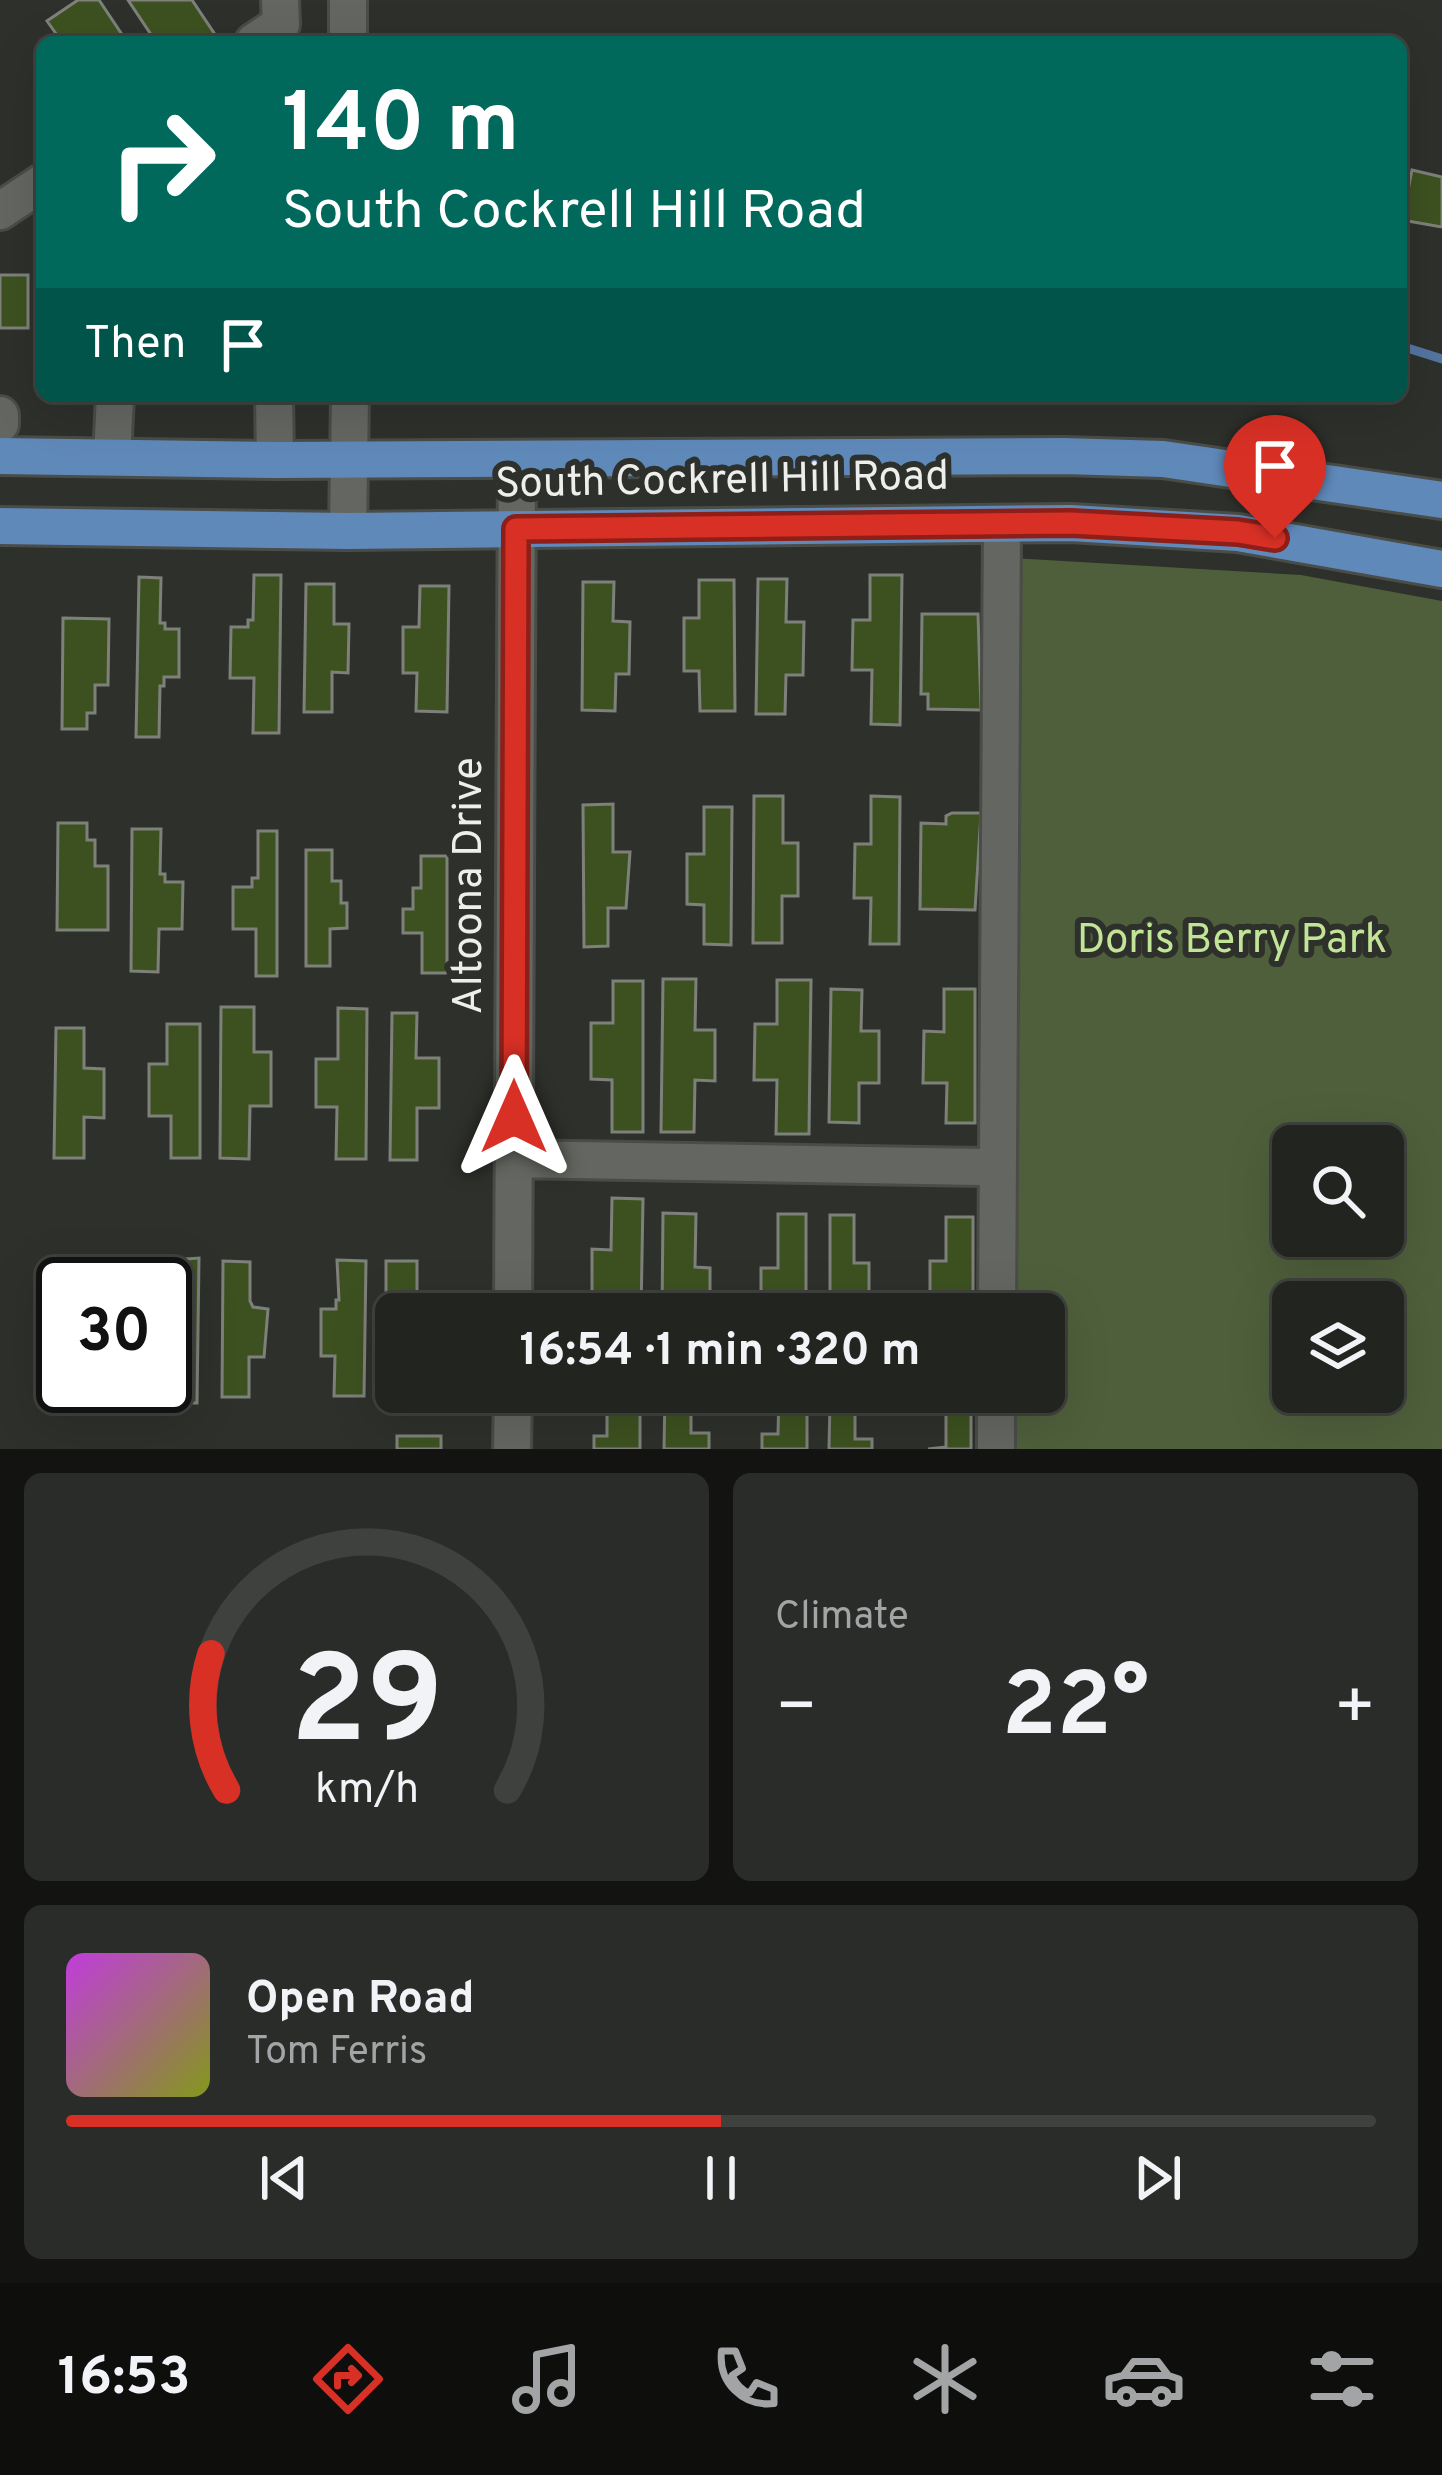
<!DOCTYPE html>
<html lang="en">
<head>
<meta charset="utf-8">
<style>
	body { margin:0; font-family:Overpass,sans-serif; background:#2a2c29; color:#f1f3f6; height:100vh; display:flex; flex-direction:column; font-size:45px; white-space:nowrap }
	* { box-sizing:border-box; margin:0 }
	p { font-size:39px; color:#a2a4a5 }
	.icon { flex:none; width:66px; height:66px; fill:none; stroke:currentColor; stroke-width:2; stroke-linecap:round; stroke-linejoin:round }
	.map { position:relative; height:1449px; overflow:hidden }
	.drawer { display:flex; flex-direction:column; gap:24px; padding:24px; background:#131412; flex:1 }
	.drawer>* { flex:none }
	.hud { position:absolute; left:36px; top:36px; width:1371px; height:366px; border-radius:18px; box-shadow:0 12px 48px #0002,0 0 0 3px #3f413e; background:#00695c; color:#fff; overflow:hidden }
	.fabs { position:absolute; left:1272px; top:1125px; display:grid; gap:24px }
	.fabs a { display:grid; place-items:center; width:132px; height:132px; border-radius:18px; background:#222420; box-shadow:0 12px 48px #0002,0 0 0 3px #3f413e; font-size:60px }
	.speed { position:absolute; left:36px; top:1257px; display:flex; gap:24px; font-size:60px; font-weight:700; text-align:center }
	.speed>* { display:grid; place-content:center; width:156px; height:156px; border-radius:50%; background:#222420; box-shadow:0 12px 48px #0002,0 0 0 3px #3f413e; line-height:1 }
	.speed .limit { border:6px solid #111; border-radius:18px; background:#fff; color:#111 }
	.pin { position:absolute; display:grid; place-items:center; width:102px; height:102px; color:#fff; margin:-123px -51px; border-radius:50% 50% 50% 0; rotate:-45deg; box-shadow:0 0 12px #0007 }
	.pin .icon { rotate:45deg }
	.me { position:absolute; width:132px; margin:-66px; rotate:0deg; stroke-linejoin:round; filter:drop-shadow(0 0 9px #0008) }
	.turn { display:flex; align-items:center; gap:42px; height:252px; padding:0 48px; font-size:54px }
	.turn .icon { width:156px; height:156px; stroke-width:2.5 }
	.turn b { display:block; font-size:84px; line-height:102px }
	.then { display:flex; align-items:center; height:114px; padding:0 48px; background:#0003; gap:24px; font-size:45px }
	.big { font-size:90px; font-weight:700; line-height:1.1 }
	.drawer .card { flex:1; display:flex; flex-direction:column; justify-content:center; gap:18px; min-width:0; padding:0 42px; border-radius:18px; background:#2a2c29 }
	.drawer .dial { align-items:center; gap:0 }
	.dial svg { height:312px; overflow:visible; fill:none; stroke:#3f413e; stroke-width:7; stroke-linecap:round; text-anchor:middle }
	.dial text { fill:#f1f3f6; stroke:none }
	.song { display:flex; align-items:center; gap:36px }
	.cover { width:144px; height:144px; border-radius:18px; background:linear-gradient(135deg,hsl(290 70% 55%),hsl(70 70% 35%)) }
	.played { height:12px; border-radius:6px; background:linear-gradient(90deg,#d93025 50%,#3f413e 50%) }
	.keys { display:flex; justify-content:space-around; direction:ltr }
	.heat { display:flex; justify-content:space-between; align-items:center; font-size:66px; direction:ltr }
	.drawer .tiles { flex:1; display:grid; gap:24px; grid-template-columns:1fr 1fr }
	.card:last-child { grid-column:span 2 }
	.trip { position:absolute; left:375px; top:1293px; width:690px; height:120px; border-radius:18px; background:#222420; box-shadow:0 12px 48px #0002,0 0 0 3px #3f413e; font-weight:700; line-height:120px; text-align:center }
	.tabs { display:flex; height:192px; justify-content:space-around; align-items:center; background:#0e0e0d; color:#a2a4a5 }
	.tabs .icon { width:84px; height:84px }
	.tabs .active { color:#d93025 }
	.tabs b { font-size:54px; color:#f1f3f6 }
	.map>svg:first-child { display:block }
</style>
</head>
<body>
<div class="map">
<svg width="1442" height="1449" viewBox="0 0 1442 1449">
	<rect width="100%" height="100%" fill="#2e302b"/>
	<!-- green -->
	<path fill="#4f5f3b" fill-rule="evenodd" d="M 1010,558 L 1301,575 L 1442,601 L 1442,1449 L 1007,1449 L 1007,1392 L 1044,1392 L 1044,1314 L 1007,1314 ZM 1293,1146 L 1383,1146 L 1383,1236 L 1293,1236 ZM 1293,1302 L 1383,1302 L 1383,1392 L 1293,1392 Z"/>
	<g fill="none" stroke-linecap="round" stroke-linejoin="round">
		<!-- stream -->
		<path stroke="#5375a0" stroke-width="9" d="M 1401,346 L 1442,359"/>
	</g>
	<!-- building -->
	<path fill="#3d5120" stroke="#7e817b" stroke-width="3" d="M 78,0 L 99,0 L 127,42 L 62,42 L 47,21 Z
		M 128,0 L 192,0 L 218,39 L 156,42 Z
		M 1412,170 L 1442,177 L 1442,227 L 1402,220 Z
		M 0,275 L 28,275 L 28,328 L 0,328 Z
		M 254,575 L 281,575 L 279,733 L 253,733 L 254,678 L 230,678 L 231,627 L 248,627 L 248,620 L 253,620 Z
		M 870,575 L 902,575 L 900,725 L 871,724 L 872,670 L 852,670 L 853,620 L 870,620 Z
		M 139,577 L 161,578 L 160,623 L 165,623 L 165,629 L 179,629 L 179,677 L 164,677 L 164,686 L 160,686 L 159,737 L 136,737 Z
		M 758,579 L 787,579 L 786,622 L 804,622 L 803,675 L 786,675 L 785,714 L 756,714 Z
		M 699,580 L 734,580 L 735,711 L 700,711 L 699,671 L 684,671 L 684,618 L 699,618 Z
		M 583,582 L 614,582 L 613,621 L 630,622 L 629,674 L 616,674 L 615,711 L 582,710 Z
		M 306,584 L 334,584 L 334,624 L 349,624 L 348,673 L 332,672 L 332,712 L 304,712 Z
		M 420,586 L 449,586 L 447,712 L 416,711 L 417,673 L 403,673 L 403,627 L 419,627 Z
		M 922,614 L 978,614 L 981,710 L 928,709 L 928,694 L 921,694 Z
		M 63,618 L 109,619 L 108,685 L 95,685 L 95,713 L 87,713 L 87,729 L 62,729 Z
		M 754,796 L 783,796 L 783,843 L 798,843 L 798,896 L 782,896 L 782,943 L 753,943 Z
		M 871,796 L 900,797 L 899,944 L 870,944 L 871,898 L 854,898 L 855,844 L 871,844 Z
		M 613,804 L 613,852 L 630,852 L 626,908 L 608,908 L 608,946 L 584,947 L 583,805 Z
		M 704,807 L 732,807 L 731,945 L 704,944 L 704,905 L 687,904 L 687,854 L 704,854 Z
		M 952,813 L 981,813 L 975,910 L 920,909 L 921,823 L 946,824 L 946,816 Z
		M 58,823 L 87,823 L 87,840 L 95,840 L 95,866 L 108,866 L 108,930 L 57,930 Z
		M 132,829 L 161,829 L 160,874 L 165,874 L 165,882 L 183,882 L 182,929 L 159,929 L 158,972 L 131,971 Z
		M 258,831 L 277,831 L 277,976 L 256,976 L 256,929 L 233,929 L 233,887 L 252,887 L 252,878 L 258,878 Z
		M 306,850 L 332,850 L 332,881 L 341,881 L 341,903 L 347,903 L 347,928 L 330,929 L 330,966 L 306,966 Z
		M 421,856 L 447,856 L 447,973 L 422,973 L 422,933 L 403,933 L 403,909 L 413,909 L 413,888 L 421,888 Z
		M 663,979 L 696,979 L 695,1030 L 715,1030 L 715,1081 L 695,1080 L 694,1132 L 661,1132 Z
		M 777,980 L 811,980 L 809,1134 L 776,1134 L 777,1080 L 754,1080 L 755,1024 L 777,1024 Z
		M 613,981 L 643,981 L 643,1132 L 612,1132 L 612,1080 L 591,1079 L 591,1023 L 613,1023 Z
		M 831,989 L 862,990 L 861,1031 L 879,1031 L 879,1083 L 859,1083 L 859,1123 L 829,1122 Z
		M 944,989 L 975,989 L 975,1123 L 946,1123 L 947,1083 L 923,1083 L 924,1031 L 944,1032 Z
		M 221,1007 L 254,1007 L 254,1052 L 271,1052 L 271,1106 L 250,1106 L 249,1159 L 220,1158 Z
		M 338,1008 L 367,1009 L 366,1159 L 336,1159 L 337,1107 L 316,1107 L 316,1059 L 338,1059 Z
		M 392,1013 L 417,1013 L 416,1058 L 439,1058 L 439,1108 L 417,1108 L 417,1160 L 390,1160 Z
		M 167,1024 L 200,1024 L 200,1158 L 171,1158 L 171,1116 L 149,1116 L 149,1064 L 167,1064 Z
		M 56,1028 L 84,1028 L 84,1068 L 104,1069 L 104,1118 L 84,1117 L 84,1158 L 54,1158 Z
		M 612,1198 L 643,1199 L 641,1314 L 612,1314 L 612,1304 L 592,1304 L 592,1249 L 611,1250 Z
		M 663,1213 L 696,1214 L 695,1267 L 710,1268 L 710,1314 L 662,1314 Z
		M 778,1214 L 806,1214 L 806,1314 L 761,1314 L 761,1268 L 778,1268 Z
		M 830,1215 L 854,1215 L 854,1263 L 869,1263 L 869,1310 L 830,1314 Z
		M 946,1217 L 973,1217 L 973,1314 L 930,1311 L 930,1261 L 946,1261 Z
		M 199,1258 L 197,1403 L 172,1403 L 172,1356 L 165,1356 L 165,1307 L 171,1307 L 172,1260 Z
		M 337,1260 L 366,1261 L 364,1396 L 334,1396 L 335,1356 L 321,1356 L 321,1309 L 336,1309 L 336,1300 L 339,1300 Z
		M 53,1261 L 80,1261 L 80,1284 L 63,1284 L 63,1386 L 79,1386 L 79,1403 L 55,1403 Z
		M 223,1261 L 250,1262 L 250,1301 L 253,1307 L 268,1309 L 264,1357 L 249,1357 L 249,1397 L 222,1397 Z
		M 386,1261 L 417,1261 L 417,1314 L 396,1314 L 396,1392 L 415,1392 L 415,1409 L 386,1409 Z
		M 607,1392 L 640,1392 L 640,1449 L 594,1449 L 594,1436 L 607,1436 Z
		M 665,1392 L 691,1392 L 691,1433 L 709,1433 L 709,1449 L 664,1449 Z
		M 779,1392 L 807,1392 L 807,1449 L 762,1449 L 762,1434 L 778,1434 Z
		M 830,1401 L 855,1401 L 855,1439 L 872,1439 L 872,1449 L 829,1449 Z
		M 946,1404 L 971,1404 L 971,1449 L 928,1449 L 946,1447 Z
		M 397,1436 L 441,1436 L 441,1449 L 397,1449 Z"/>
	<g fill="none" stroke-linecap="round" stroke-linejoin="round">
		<!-- minor casing -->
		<g stroke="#4a4c48" stroke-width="42">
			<path id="minor" d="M 348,0 L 348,42
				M 254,42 L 281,24 L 280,0
				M 0,211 L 42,183
				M 274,396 L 275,460
				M 0,415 L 0,424
				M 112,457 L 115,396
				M 348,531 L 350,396
				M 514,1159 L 982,1167
				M 513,1314 L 517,459
				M 997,1314 L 1002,524
				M 512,1449 L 513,1392
				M 996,1449 L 996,1392"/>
		</g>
		<!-- major casing -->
		<g stroke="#4a4c48" stroke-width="42">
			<path id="major" d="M 0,456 L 275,460 L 1064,456 L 1163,459 L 1442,500
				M 0,526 L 348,531 L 1071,523 L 1238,533 L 1442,569"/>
		</g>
		<!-- minor -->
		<use href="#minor" stroke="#646761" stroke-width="36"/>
		<!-- major -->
		<use href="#major" stroke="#5f89b9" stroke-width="36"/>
	</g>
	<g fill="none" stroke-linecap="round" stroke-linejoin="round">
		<!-- route casing -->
		<g stroke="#8d1f18" stroke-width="30">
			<path id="route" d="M 514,1117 L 516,529 L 1071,523 L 1238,532 L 1275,538"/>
		</g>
		<!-- route -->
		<use href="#route" stroke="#d93025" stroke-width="21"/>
	</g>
	<g text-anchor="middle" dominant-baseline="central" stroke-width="12" stroke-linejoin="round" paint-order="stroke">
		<!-- street labels -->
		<g font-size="42" fill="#eeefec" stroke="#2e302b">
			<text transform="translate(722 482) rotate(-1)">South Cockrell Hill Road</text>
			<text transform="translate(470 886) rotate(-90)">Altoona Drive</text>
		</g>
		<!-- park labels -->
		<g font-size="42" fill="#c1e497" stroke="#2e302b">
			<text x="1232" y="941">Doris Berry Park</text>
		</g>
	</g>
</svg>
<div class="fabs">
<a><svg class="icon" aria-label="search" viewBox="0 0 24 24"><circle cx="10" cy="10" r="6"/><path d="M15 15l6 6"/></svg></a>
<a><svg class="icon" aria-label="layers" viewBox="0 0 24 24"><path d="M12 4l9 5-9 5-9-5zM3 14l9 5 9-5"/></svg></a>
</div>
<div class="speed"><div class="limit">30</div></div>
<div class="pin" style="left:1275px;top:538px;background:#d93025"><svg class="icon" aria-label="arrive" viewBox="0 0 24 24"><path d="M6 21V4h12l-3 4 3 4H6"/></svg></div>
<svg class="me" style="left:514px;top:1117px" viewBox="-20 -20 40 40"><path d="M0-17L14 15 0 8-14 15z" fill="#d93025" stroke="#fff" stroke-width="4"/></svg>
<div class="trip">16:54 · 1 min · 320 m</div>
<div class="hud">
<div class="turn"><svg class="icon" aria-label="right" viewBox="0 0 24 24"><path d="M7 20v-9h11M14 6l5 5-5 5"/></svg><div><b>140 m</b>South Cockrell Hill Road</div></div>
<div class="then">Then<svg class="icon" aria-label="arrive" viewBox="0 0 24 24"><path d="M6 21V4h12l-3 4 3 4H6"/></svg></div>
</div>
</div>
<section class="drawer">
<div class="tiles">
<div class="card dial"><svg viewBox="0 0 100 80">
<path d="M14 69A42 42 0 1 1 86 69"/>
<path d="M14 69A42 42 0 0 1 10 34" stroke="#d93025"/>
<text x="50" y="56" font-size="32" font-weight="700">29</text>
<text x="50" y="72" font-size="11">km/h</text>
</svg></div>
<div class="card"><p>Climate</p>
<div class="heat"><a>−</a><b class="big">22°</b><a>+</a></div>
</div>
<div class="card">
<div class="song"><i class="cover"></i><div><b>Open Road</b><p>Tom Ferris</p></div></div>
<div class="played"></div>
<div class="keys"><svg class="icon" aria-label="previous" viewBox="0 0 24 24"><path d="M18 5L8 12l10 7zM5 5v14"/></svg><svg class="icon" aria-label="pause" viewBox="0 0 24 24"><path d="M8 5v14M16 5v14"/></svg><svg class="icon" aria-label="next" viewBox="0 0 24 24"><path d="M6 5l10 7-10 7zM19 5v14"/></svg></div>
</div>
</div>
</section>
<nav class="tabs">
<b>16:53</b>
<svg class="icon active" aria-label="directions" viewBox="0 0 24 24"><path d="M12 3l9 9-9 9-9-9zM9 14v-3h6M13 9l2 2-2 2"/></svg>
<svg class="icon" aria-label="music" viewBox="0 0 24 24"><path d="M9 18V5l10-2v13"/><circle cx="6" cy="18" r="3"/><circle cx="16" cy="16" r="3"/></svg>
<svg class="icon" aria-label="phone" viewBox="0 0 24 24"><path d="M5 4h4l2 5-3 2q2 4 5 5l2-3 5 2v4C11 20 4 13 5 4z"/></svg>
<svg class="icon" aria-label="climate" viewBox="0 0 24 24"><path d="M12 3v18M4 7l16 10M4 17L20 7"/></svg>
<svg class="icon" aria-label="car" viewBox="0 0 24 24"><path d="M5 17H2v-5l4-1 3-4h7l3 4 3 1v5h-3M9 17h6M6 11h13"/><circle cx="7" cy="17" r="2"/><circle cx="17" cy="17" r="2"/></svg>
<svg class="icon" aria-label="filters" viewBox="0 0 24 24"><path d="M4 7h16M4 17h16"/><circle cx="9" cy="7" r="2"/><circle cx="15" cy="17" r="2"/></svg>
</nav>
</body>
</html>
